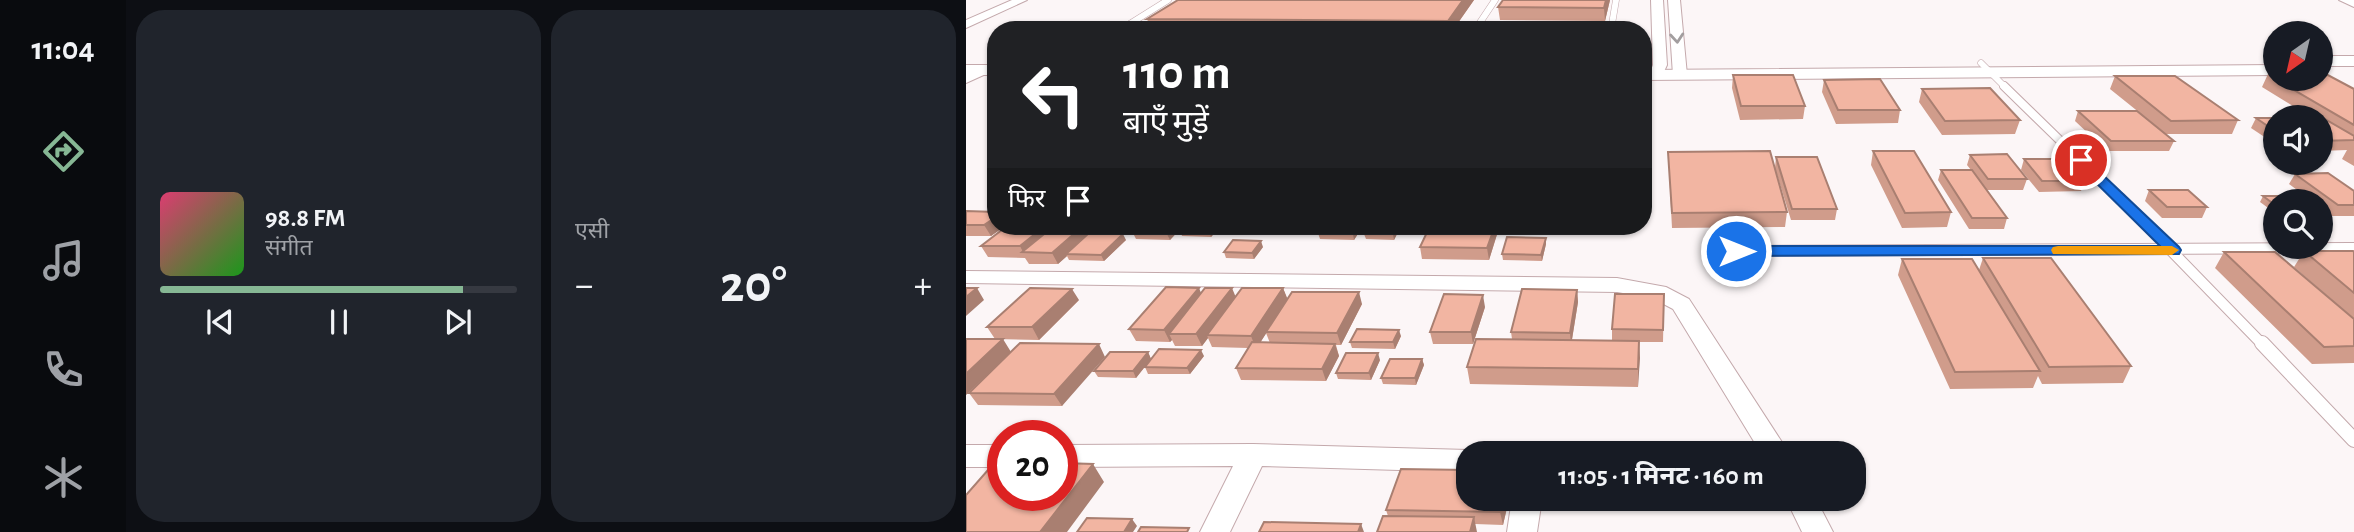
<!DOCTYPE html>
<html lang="hi">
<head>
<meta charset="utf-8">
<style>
	body { margin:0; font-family:"Alegreya Sans","Noto Sans Devanagari",sans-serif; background:#20242c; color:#f1f3f6; height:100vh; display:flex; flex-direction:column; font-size:26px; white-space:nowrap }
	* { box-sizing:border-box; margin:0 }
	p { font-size:23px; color:#9ea1a6 }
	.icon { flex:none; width:38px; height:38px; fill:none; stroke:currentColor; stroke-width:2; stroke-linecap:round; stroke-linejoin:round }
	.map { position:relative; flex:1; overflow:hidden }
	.drawer { display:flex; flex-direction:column; gap:10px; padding:10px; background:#0d0f14; width:840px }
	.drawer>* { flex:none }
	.hud { position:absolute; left:21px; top:21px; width:665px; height:214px; border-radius:28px; box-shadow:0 2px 5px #0004; background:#202124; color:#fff; overflow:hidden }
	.needle { width:46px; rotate:214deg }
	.controls { position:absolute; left:1297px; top:21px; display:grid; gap:14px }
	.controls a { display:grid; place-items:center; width:70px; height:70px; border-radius:50%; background:#171b24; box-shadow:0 2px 5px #0004; font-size:35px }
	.speed { position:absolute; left:21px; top:420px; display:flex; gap:14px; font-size:35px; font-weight:700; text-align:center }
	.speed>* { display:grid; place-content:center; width:91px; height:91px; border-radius:50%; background:#171b24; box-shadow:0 2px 5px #0004; line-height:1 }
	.speed .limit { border:10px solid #d22; background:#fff; color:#111 }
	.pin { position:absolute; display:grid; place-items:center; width:60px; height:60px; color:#fff; margin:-30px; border:4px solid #fff; border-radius:50%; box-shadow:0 2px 7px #0007 }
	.me { position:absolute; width:77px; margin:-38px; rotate:90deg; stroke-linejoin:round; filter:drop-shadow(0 0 5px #0008) }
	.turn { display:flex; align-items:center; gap:24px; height:147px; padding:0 21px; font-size:32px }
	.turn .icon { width:91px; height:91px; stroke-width:2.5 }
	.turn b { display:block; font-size:49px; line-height:60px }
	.then { display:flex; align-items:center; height:66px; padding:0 21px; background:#0003; gap:14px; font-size:26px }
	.big { font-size:52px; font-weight:700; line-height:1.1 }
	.drawer .widget { flex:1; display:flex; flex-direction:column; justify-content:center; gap:10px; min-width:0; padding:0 24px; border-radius:28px; background:#20242c }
	.song { display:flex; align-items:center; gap:21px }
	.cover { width:84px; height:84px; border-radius:10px; background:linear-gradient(135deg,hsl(340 70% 55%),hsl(120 70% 35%)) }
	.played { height:7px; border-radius:4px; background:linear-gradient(90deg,#86b794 85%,#363941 85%) }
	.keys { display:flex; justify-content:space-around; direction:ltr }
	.heat { display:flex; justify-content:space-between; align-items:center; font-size:38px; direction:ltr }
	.drawer .tiles { flex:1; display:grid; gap:10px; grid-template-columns:repeat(2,1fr) }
	.trip { position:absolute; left:490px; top:441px; width:410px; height:70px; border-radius:28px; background:#171b24; box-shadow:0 2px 5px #0004; font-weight:700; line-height:70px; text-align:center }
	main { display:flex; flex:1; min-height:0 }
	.tabs { display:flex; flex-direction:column; width:126px; justify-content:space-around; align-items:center; background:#090b0e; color:#9ea1a6 }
	.tabs .icon { width:49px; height:49px }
	.tabs .current { color:#86b794 }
	.tabs b { font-size:32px; color:#f1f3f6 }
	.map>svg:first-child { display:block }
</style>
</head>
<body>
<main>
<nav class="tabs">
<b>11:04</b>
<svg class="icon current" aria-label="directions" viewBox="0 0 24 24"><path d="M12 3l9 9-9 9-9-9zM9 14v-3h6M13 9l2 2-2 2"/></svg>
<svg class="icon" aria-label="music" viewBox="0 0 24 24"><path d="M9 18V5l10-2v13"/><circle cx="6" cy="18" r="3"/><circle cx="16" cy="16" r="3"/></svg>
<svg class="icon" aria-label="phone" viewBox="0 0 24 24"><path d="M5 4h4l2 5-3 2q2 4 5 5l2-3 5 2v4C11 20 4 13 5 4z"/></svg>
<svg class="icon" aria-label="climate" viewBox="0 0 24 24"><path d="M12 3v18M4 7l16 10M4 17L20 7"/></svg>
</nav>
<section class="drawer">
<div class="tiles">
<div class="widget">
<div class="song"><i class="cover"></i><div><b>98.8 FM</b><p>संगीत</p></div></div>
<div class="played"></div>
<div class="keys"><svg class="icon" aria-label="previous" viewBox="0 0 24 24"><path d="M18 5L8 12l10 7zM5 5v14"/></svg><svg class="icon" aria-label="pause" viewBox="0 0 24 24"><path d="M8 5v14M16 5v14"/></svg><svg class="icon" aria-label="next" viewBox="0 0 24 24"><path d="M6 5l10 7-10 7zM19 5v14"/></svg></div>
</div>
<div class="widget"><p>एसी</p>
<div class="heat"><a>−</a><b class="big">20°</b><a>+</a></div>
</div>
</div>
</section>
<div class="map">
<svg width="1388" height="532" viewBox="0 0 1388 532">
	<rect width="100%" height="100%" fill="#fcf6f7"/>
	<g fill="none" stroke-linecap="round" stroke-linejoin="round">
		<!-- service-far3 casing -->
		<g stroke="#c4a9ac" stroke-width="7">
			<path id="service-far3" d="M 154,30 L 202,0
				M 509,30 L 529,0
				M 645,30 L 650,0
				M 1015,63 L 1040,88"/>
		</g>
		<!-- service-far2 casing -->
		<g stroke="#c4a9ac" stroke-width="10">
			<path id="service-far2" d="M 1038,86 L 1155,200"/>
		</g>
		<!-- service-far1 casing -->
		<g stroke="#c4a9ac" stroke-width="12">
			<path id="service-far1" d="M 1154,198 L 1297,345
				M 770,251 L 1388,248"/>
		</g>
		<!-- service casing -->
		<g stroke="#c4a9ac" stroke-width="16">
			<path id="service" d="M 1296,343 L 1388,440"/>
		</g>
		<!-- minor casing -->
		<g stroke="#c4a9ac" stroke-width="2">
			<path id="minor" d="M 46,0 L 61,0 L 0,28 L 0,20 Z
				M 685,0 L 697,0 L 701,65 L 695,78 L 690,79 L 683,75 L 687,65 Z
				M 702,0 L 714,0 L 721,75 L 714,79 L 707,75 Z
				M 1373,0 L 1388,0 L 1388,7 Z
				M 17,66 L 22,67 L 22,73 L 0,83 L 0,73 Z
				M 0,271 L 651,278 L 700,287 L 723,299 L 823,453 L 795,453 L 707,309 L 686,298 L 651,292 L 0,283 Z
				M 287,444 L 502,450 L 512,453 L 502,453 L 502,472 L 296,466 L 264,532 L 234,532 L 267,466 L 96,467 L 96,445 Z
				M 0,445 L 37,445 L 37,467 L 0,467 Z
				M 546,499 L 576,499 L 571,532 L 541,532 Z
				M 820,499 L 850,499 L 867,532 L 836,532 Z"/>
		</g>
		<!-- tertiary casing -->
		<g stroke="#c4a9ac" stroke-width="2">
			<path id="tertiary" d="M 1354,56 L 1388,56 L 1388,66 L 1354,66 Z
				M 0,65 L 30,65 L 30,75 L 0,75 Z
				M 1309,65 L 1309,75 L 677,80 L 677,70 Z"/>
		</g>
		<!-- service-far3 -->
		<use href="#service-far3" stroke="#fff" stroke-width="6"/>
		<!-- service-far2 -->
		<use href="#service-far2" stroke="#fff" stroke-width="8"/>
		<!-- service-far1 -->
		<use href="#service-far1" stroke="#fff" stroke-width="10"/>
		<!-- service -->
		<use href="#service" stroke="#fff" stroke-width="14"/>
		<!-- minor -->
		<use href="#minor" fill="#fff" fill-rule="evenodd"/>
		<!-- tertiary -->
		<use href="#tertiary" fill="#fff" fill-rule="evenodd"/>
	</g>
	<!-- wall -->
	<path fill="#d09c8b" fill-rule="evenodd" d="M 212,0 L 508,0 L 487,30 L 185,30 L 181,19 Z
		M 537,0 L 644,0 L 639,21 L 534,20 L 532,7 Z
		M 1302,74 L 1388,89 L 1388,166 L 1376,159 L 1381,150 L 1354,151 L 1354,117 L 1345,117 L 1296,87 Z
		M 767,75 L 839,106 L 837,119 L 774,120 L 766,88 Z
		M 1149,76 L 1272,120 L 1266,134 L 1200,134 L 1144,89 Z
		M 858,80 L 934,110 L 932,123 L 870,124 L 856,92 Z
		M 956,89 L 1054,120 L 1049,134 L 976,135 L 953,102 Z
		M 1112,111 L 1208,141 L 1203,151 L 1141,151 L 1109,121 Z
		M 1290,118 L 1309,118 L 1309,144 L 1285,128 Z
		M 907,151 L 985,212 L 981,227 L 936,228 L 905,165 Z
		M 702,152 L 821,212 L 819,227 L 706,228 Z
		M 1004,155 L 1061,179 L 1057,190 L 1021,190 L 1041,218 L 1038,229 L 1003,229 L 972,180 L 975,170 L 1005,170 L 1001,165 Z
		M 810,157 L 871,209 L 869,220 L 825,220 L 809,168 Z
		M 1058,159 L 1119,181 L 1115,191 L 1073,192 L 1055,170 Z
		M 1329,174 L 1388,191 L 1388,216 L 1366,216 L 1354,207 L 1354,201 L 1346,201 L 1323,184 Z
		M 1183,190 L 1241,207 L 1236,218 L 1196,218 L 1179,201 Z
		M 1297,196 L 1309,201 L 1309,213 L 1294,202 Z
		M 0,211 L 30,226 L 39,226 L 25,236 L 0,236 Z
		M 135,226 L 126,233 L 160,240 L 138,261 L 103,260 L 101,256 L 92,264 L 63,264 L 59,258 L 22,257 L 15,246 Z
		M 255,226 L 245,237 L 216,236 L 214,230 Z
		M 358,226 L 395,226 L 395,229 L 388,240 L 354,239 L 352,233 Z
		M 403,226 L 434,226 L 434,228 L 428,240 L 400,239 L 398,234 Z
		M 216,227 L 204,240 L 170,239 L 167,233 Z
		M 533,228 L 523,260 L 456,259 L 454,247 Z
		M 580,238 L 580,244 L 576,261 L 537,260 L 536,254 Z
		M 297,247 L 288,259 L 260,258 L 258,252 Z
		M 1338,251 L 1388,252 L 1388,319 L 1328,267 Z
		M 1258,252 L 1388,319 L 1388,363 L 1346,364 L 1249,268 Z
		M 1017,258 L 1165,366 L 1157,383 L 1076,384 L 1072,376 L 1067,388 L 984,389 L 932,275 L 936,259 L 1013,270 Z
		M 317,288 L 321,299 L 396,304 L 375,345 L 370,345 L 373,356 L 360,381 L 275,380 L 270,368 L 282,348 L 246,347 L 242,338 L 236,346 L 209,346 L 206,340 L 204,342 L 170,341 L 163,329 L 235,293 L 269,297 ZM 300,333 L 304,343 L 294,343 Z
		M 611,290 L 612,302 L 606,340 L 646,341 L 646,329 L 698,294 L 697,342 L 673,342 L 672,387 L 504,384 L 501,367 L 546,339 L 545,332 Z
		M 113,300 L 73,340 L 29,339 L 21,327 Z
		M 519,307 L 507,344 L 467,344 L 464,332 Z
		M 435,336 L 429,349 L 386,348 L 384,342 Z
		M 133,344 L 96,406 L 12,405 L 3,393 Z
		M 182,352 L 185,359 L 170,378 L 132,377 L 128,371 Z
		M 238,356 L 224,374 L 182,374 L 179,367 Z
		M 456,359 L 458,365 L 450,385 L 417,384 L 415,378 Z
		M 414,360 L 405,380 L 372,379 L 370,373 Z
		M 502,499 L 543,499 L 537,525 L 509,524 L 422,516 L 420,510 Z"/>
	<!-- shaded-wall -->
	<path fill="#a97f71" d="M 497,0 L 508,0 L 487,30 L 483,30 L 482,21 Z
		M 640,0 L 644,0 L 639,21 L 638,8 Z
		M 30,217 L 30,226 L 39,226 L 25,236 L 18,225 Z
		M 79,226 L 98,226 L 57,252 L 54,246 Z
		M 117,226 L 135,226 L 103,254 L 100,254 L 101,256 L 92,264 L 86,253 Z
		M 209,226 L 216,227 L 204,240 L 201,234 Z
		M 247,226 L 255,226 L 245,237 L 243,231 Z
		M 392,226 L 395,226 L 395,229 L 388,240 L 387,234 Z
		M 431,226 L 434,226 L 434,228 L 428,240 L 427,234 Z
		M 529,226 L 533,226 L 533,228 L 523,260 L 521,248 Z
		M 157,234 L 160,240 L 138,261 L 135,255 Z
		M 580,238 L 580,244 L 576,261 L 575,255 Z
		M 295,241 L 297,247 L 288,259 L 286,253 Z
		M 11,288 L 18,300 L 0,316 L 0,297 Z
		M 233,288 L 238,300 L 203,334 L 206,340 L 204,342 L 198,330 Z
		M 266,288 L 271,300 L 241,335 L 242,338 L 236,346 L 230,334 Z
		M 317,288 L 322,300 L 290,349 L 285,336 Z
		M 106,289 L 113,300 L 73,340 L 66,327 Z
		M 611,290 L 612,302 L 605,345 L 604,333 Z
		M 393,292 L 396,304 L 375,345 L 371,333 Z
		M 517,295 L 519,307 L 507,344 L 505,332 Z
		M 433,330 L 435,336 L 429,349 L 427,342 Z
		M 37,339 L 45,352 L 0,395 L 0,374 Z
		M 673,341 L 674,358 L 672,387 L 672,369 Z
		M 133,344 L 139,357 L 96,406 L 88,394 Z
		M 369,344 L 373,356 L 360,381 L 356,369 Z
		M 235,350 L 238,356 L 224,374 L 221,368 Z
		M 182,352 L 185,359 L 170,378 L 167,371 Z
		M 412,353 L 414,360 L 405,380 L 403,373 Z
		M 456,359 L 458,365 L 450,385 L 449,378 Z
		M 127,464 L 138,482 L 101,532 L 74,532 Z
		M 537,499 L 543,499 L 537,525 L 534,512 Z
		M 508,517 L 511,532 L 504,532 Z
		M 166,519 L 171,526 L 167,532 L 158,532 Z
		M 395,524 L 398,532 L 392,532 Z"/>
	<!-- building -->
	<path fill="#f2b5a2" stroke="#a97f71" stroke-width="2" d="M 212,0 L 497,0 L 482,21 L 181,19 Z
		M 537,0 L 640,0 L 638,8 L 532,7 Z
		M 1354,74 L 1360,74 L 1388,89 L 1388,125 L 1309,79 L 1354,79 Z
		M 767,75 L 827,75 L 839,106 L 775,106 Z
		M 1149,76 L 1209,76 L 1272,120 L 1205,121 Z
		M 914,79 L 934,110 L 872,110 L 858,80 Z
		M 1024,88 L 1054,120 L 979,121 L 956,89 Z
		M 1112,111 L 1171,111 L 1208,141 L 1145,141 Z
		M 1290,118 L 1309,118 L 1309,131 Z
		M 1354,118 L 1357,118 L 1388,136 L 1388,140 L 1354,141 Z
		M 804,151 L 821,212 L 706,213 L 702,152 Z
		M 907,151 L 948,151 L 985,212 L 939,213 Z
		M 1041,154 L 1061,179 L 1022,179 L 1004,155 Z
		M 810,157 L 851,157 L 871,209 L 826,209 Z
		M 1058,159 L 1099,159 L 1119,181 L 1076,181 Z
		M 975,170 L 1006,170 L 1041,218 L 1006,218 Z
		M 1362,173 L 1388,191 L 1388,205 L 1372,205 L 1329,174 Z
		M 1183,190 L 1222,190 L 1241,207 L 1201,207 Z
		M 1297,196 L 1332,196 L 1339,201 L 1309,201 L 1309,205 Z
		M 0,211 L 30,212 L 30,217 L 18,225 L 0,225 Z
		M 41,226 L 79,226 L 54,246 L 15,246 Z
		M 88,226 L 117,226 L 86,253 L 56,252 Z
		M 174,226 L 209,226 L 201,234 L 167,233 Z
		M 218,226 L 247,226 L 243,231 L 214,230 Z
		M 358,226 L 392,226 L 387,234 L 352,233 Z
		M 403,226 L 431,226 L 427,234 L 398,234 Z
		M 464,226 L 529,226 L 521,248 L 454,247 Z
		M 123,233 L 157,234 L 135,255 L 100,254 Z
		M 541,237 L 580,238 L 575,255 L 536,254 Z
		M 267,240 L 295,241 L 286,253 L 258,252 Z
		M 1338,251 L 1387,251 L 1388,252 L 1388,293 Z
		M 1258,252 L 1309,252 L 1388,319 L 1388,346 L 1358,347 Z
		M 1017,258 L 1085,258 L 1165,366 L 1083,367 Z
		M 936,259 L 1006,259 L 1074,371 L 989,372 Z
		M 200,287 L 233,288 L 198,330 L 163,329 Z
		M 0,288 L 11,288 L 0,297 Z
		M 64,288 L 106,289 L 66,327 L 21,327 Z
		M 239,288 L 266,288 L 230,334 L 203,334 Z
		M 276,288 L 317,288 L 285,336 L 241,335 Z
		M 556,289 L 611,290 L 604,333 L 545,332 Z
		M 326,292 L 393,292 L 371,333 L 300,332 Z
		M 478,294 L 517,295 L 505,332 L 464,332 Z
		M 649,294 L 698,294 L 697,330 L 646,329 Z
		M 391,329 L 433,330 L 427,342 L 384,342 Z
		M 0,339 L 37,339 L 0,374 Z
		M 510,339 L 673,341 L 672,369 L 501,367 Z
		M 286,342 L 369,344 L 356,369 L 270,368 Z
		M 54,343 L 133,344 L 88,394 L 3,393 Z
		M 193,349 L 235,350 L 221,368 L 179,367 Z
		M 144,352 L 182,352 L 167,371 L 128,371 Z
		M 380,353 L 412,353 L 403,373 L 370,373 Z
		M 424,359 L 456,359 L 449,378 L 415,378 Z
		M 29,462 L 37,462 L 37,495 L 96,495 L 96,463 L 127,464 L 74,532 L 0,532 L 0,495 Z
		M 435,469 L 502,470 L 502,499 L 537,499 L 534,512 L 420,510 Z
		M 417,516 L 508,517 L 504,532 L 411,532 Z
		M 121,518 L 166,519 L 158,532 L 111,532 Z
		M 298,522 L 395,524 L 392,532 L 293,532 Z
		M 175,527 L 223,528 L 221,532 L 172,532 Z"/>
	<!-- one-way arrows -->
	<defs><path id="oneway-chevron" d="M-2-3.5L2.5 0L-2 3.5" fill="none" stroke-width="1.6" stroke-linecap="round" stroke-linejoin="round" transform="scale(1.75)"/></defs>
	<use stroke="#a29e9f" href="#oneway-chevron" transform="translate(711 38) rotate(85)"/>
	<!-- route -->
	<path fill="#1a73e8" stroke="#114b97" stroke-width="2" d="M 1115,157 L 1119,158 L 1213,247 L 1215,250 L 1213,254 L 770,256 L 762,251 L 770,246 L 1194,246 L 1110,163 L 1108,160 Z"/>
	<!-- slow -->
	<path fill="#f59e0b" d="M 1092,246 L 1206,246 L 1213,250 L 1206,255 L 1087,254 L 1085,250 L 1087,247 Z"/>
</svg>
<div class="controls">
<a><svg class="needle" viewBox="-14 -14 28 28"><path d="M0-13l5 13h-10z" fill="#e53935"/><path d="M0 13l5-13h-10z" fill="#9ea1a6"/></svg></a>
<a><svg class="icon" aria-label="sound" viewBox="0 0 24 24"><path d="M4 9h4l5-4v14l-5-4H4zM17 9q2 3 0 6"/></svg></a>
<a><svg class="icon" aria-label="search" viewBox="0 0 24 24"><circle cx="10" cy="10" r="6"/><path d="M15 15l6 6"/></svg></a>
</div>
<div class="speed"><div class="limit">20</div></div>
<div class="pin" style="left:1115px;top:160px;background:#d93025"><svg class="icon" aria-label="arrive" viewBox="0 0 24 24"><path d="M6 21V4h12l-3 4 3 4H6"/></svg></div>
<svg class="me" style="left:770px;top:251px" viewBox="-20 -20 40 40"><circle r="17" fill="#1a73e8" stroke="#fff" stroke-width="3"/><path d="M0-11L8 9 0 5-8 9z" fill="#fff"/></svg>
<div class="trip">11:05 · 1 मिनट · 160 m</div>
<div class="hud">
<div class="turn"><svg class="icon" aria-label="left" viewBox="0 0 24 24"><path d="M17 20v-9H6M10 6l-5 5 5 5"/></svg><div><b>110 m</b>बाएँ मुड़ें</div></div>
<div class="then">फिर<svg class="icon" aria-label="arrive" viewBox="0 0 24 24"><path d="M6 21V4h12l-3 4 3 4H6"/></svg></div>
</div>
</div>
</main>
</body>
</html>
